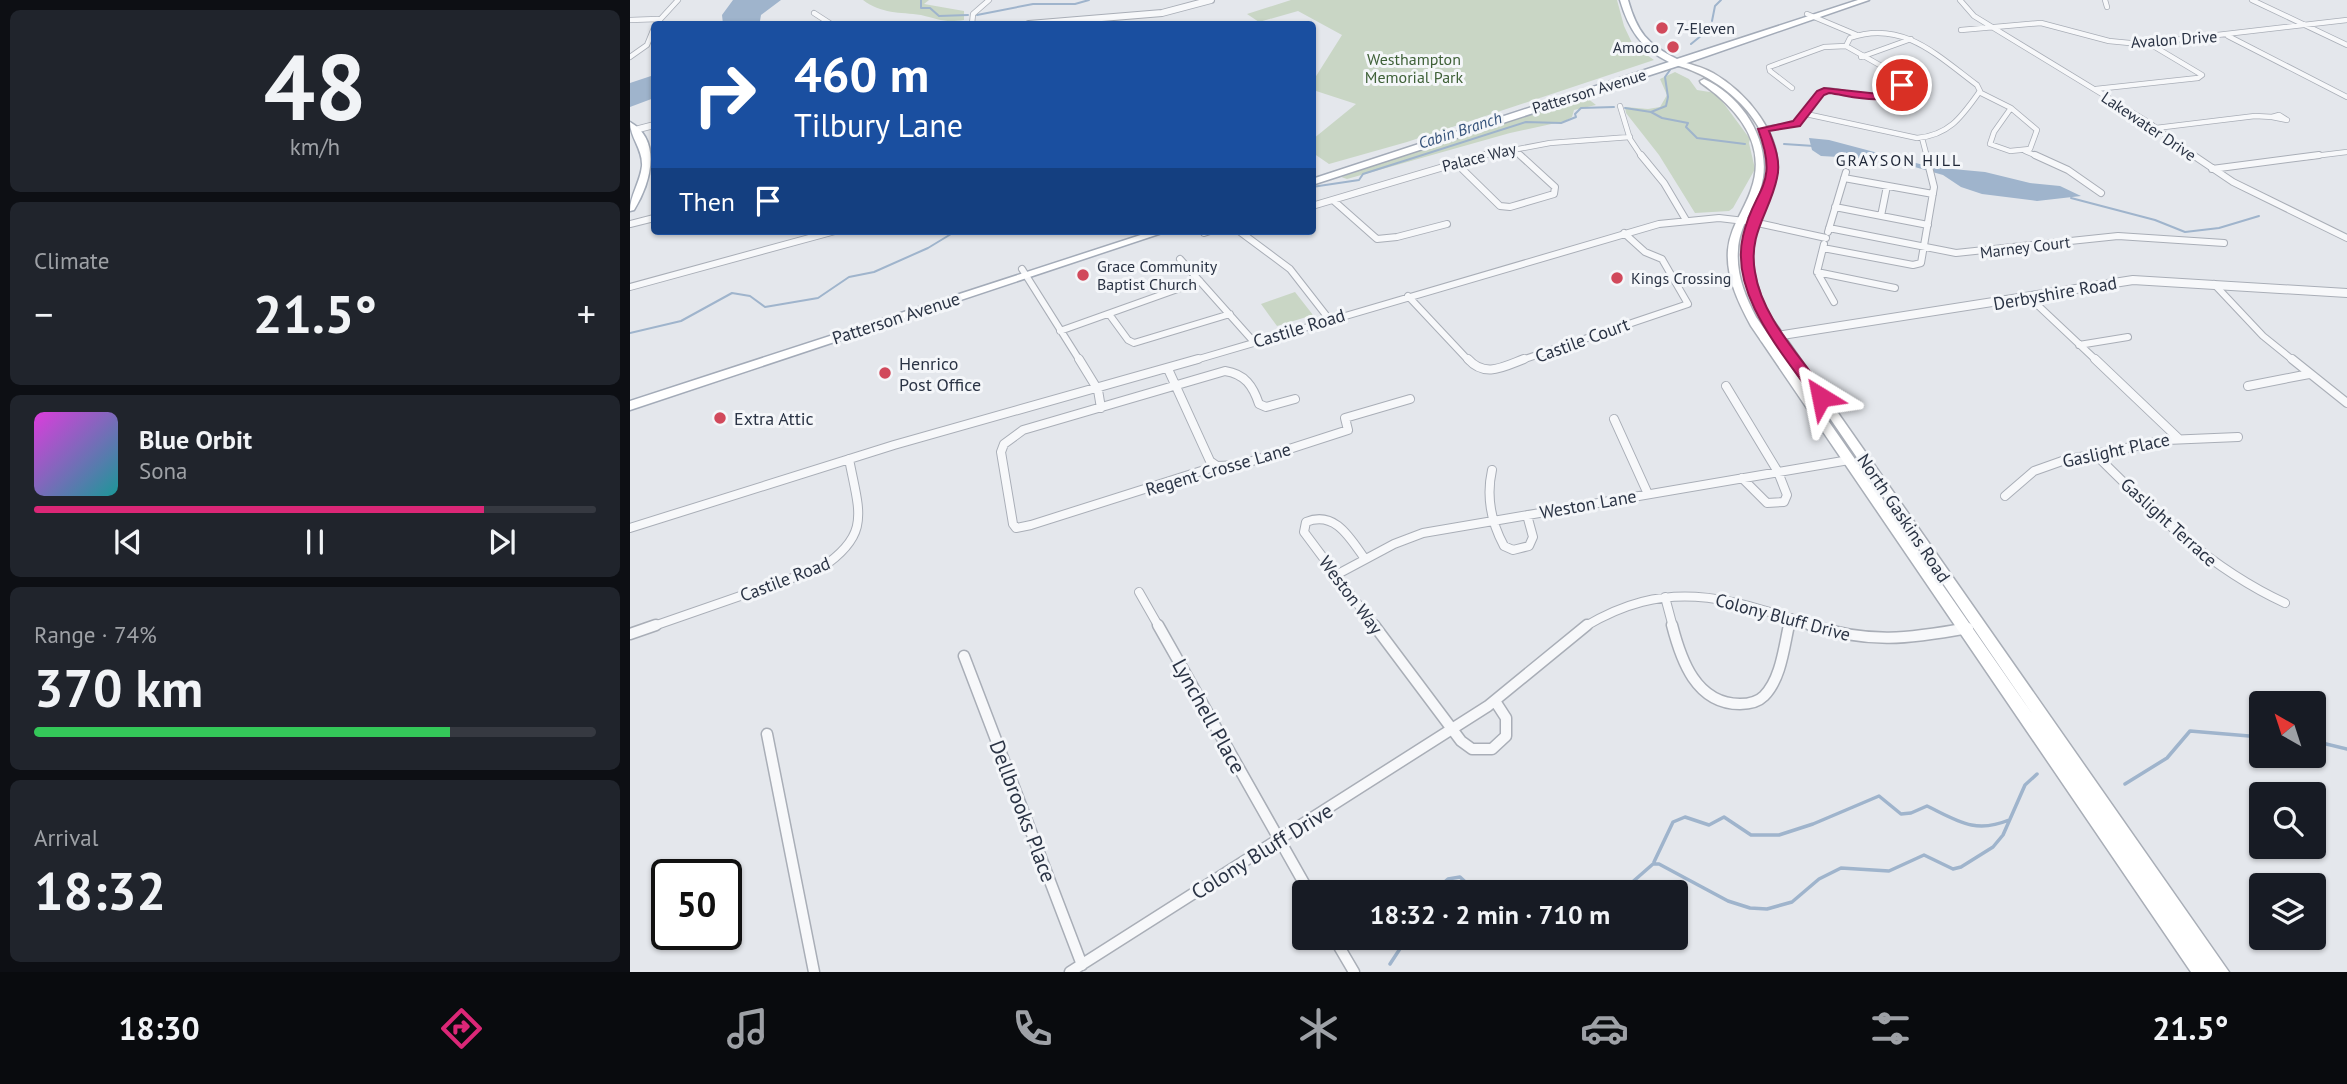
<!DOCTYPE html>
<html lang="en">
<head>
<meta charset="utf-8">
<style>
	body { margin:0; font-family:"PT Sans",sans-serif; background:#20242c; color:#f1f3f6; height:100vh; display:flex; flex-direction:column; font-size:26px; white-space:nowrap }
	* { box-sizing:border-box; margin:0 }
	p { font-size:23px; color:#9ea1a6 }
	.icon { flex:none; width:38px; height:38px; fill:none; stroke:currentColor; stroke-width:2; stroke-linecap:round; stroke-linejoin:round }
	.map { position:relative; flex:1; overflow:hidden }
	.details { display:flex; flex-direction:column; gap:10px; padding:10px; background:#0d0f14; width:630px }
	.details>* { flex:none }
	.banner { position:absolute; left:21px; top:21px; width:665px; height:214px; border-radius:7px; box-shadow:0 2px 5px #0004; background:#1a4fa0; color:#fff; overflow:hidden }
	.needle { width:46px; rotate:321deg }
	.buttons { position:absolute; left:1619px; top:691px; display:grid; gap:14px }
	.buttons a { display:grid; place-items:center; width:77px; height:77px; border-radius:7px; background:#171b24; box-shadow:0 2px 5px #0004; font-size:35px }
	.speed { position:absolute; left:21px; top:859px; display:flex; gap:14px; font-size:35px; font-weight:700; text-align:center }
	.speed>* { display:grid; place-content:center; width:91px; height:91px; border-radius:50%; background:#171b24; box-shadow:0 2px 5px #0004; line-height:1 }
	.speed .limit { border:4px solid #111; border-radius:10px; background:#fff; color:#111 }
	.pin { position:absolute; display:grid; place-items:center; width:60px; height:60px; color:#fff; margin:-30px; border:4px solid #fff; border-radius:50%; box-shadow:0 2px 7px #0007 }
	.me { position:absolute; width:77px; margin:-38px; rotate:325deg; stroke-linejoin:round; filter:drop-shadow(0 0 5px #0008) }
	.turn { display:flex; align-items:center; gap:24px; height:147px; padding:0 28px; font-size:32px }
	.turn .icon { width:91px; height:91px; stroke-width:2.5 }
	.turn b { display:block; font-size:49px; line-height:60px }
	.then { display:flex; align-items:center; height:66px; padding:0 28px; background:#0003; gap:14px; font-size:26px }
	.big { font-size:52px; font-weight:800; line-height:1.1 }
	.details .tile { flex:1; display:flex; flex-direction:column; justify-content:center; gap:10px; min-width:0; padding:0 24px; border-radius:10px; background:#20242c }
	.details .dial { align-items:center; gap:0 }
	.dial b { font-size:91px; line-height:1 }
	.song { display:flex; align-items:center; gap:21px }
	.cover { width:84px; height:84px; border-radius:10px; background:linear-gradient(135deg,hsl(300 70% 55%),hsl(180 70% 35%)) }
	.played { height:7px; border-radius:4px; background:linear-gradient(90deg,#db2777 80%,#363941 80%) }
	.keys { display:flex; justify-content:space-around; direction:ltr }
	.heat { display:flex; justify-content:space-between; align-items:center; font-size:38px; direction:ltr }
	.charge { height:10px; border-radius:5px; background:linear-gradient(90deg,#34c759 74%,#363941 0) }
	.trip { position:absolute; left:662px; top:880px; width:396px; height:70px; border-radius:7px; background:#171b24; box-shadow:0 2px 5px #0004; font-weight:800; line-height:70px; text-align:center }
	.menu { display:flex; height:112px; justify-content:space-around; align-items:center; background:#090b0e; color:#9ea1a6 }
	.menu .icon { width:49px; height:49px }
	.menu .active { color:#db2777 }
	.menu b { font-size:32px; color:#f1f3f6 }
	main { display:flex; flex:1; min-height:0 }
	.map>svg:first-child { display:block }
</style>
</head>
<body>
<main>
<section class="details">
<div class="tile dial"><b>48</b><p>km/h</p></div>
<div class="tile"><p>Climate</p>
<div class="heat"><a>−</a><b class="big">21.5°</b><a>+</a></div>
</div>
<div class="tile">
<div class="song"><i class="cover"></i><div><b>Blue Orbit</b><p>Sona</p></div></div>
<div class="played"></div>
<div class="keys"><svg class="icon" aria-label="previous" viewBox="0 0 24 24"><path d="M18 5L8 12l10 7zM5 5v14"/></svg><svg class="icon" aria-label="pause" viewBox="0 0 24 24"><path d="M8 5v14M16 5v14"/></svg><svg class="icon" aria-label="next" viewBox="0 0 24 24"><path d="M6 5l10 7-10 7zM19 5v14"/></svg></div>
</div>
<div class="tile"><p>Range · 74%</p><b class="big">370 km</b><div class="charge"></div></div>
<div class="tile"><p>Arrival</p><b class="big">18:32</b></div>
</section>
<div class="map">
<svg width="1717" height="972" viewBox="0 0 1717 972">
	<rect width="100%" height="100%" fill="#e4e7ec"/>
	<!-- green -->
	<path fill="#c9d6c5" d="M 233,0 L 299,0 L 294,4 L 334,11 L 334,20 C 314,23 309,19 291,15 C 270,12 251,14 233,0 Z
		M 661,0 L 987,0 L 994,26 L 1003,45 L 1024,60 L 777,142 L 699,164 L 683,153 L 683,139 L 726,104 L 683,90 L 683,81 L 712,35 L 668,11 L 629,22 L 617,14 Z
		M 1045,72 L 1059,79 L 1067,90 L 1086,93 L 1120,139 L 1119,143 L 1125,169 L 1103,208 L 1099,211 L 1065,213 L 1029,155 L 996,113 L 995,107 L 1018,109 L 1030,107 L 1037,95 L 1030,79 Z
		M 957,98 L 966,105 L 944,110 L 942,117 L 935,121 L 880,133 L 717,179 L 711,177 L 889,116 Z
		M 665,292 L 683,315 L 647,326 L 631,304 Z"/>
	<!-- water -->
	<path fill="#9fb4cc" d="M 103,0 L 151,0 L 131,15 L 130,21 L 134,24 L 93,24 L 92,15 Z
		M 24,75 L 24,98 L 0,107 L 0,83 Z
		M 1179,138 L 1199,140 L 1301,167 L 1355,172 L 1400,183 L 1430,186 L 1451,196 L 1407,201 L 1352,194 L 1331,187 L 1313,175 L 1260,160 L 1191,156 L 1182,150 Z"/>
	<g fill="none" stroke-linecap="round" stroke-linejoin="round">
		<!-- stream-far1 -->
		<path stroke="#9fb4cc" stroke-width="2" d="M 291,0 L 291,8 L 300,8 L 309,16 L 338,15
			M 347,15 L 403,4 L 445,4 L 459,0
			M 1082,21 L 1085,6 L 1091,0
			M 1061,44 L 1072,35
			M 995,108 L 1021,112 L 1036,106 L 1038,97 L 1035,77 L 1040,70
			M 1021,112 L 1032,118 L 1058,123 L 1056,127 L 1067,138 L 1115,144
			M 1154,144 L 1184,146
			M 682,187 L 729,180 L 733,174 L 896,122 L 931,123 L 946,117 L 945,114 L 951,108 L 984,107
			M 1441,198 L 1525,220 L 1555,232 L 1589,228 L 1629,216
			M 0,333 L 51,321 L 102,293 L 120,296 L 135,307 L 188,298 L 219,277 L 244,272 L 298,248 L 326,231"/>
		<!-- stream -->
		<path stroke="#9fb4cc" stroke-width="3.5" d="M 1684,741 L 1717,749
			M 1495,784 L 1537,758 L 1560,731 L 1631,737
			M 1024,862 L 1043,822 L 1055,817 L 1079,825 L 1094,817 L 1121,835 L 1149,835 L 1183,824 L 1249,796 L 1271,814 L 1281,813 L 1297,806 C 1328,821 1345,834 1379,820
			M 803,892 L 818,879 L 830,877 L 846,892
			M 903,892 C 918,877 927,884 944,892
			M 991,892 L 1023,864 L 1029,864 L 1098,901 L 1120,908 L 1137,909 L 1162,902 L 1189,879 L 1211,868 L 1259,871 L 1294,855 L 1323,869 L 1331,867 L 1363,847 L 1373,835 L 1395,785 L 1407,774
			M 760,964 L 777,938"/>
		<!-- minor-far3 casing -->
		<g stroke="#a9aeb7" stroke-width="6">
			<path id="minor-far3" d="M 1330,0 L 1344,16 L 1518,122 L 1565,157
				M 1475,0 L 1477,7
				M 1622,0 L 1717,45
				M 184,13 L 201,24
				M 1177,14 L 1227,35
				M 0,20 L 28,19
				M 26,24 L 48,0
				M 342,24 L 343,14 L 359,0
				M 1331,30 L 1411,23 L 1479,41 L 1510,44 L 1717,20
				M 1598,36 L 1717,97
				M 0,57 L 17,45 L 24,28
				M 1231,57 L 1281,39
				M 1162,88 L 1140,71 L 1139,67 L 1194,47 L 1216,46
				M 1466,89 L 1568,78 L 1572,75 L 1520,44
				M 1349,92 L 1381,108
				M 990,106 L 1000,139 L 1012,157
				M 1381,108 L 1407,130 L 1400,149 L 1380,151 L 1360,144 L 1364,132 Z
				M 1649,115 L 1657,120 L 1642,117 Z
				M 1526,128 L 1625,116 L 1643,117
				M 1133,129 L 1166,124 L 1190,93 L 1197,90 C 1223,92 1251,106 1272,85 L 1262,72 L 1216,46 L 1220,38 C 1272,19 1308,56 1347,85 L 1350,91 C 1332,116 1320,135 1287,138 L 1176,114
				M 1292,138 L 1297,157
				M 882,148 L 892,157
				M 1395,151 L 1409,157
				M 846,157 L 920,143 L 1000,137
				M 1676,157 L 1717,152"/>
		</g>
		<!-- minor-far2 casing -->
		<g stroke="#a9aeb7" stroke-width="8">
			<path id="minor-far2" d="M 1011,155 L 1034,183 L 1056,220
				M 1405,155 L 1438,170 L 1471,193
				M 1563,155 L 1603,182 L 1717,238
				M 825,162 L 870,206 L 880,207 L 924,194 L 925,187 L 890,155
				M 1582,169 L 1689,155
				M 1214,178 L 1303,194
				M 704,201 L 747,239 L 767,237 L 817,224
				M 682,206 L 854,155
				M 1205,207 L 1298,225
				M 1251,216 L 1257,186
				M 0,224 L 24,218
				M 1199,228 L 1326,253 L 1488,236 L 1594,243
				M 609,231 L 660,269 L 699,319
				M 1198,232 L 1216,172
				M 574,233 L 580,231
				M 1194,244 L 1187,272 L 1204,302
				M 1193,248 L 1283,265 L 1291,263 L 1304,187 L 1296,155
				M 550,259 L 624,342
				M 392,269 L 450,361
				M 1187,272 L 1265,288
				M 1584,284 L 1633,336 L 1664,361
				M 0,287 L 205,231
				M 778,296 L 839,361
				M 1400,298 L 1467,361
				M 479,314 L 498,340 L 504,343 L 600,314
				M 430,331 L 570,281
				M 1449,345 L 1498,337
				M 562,361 L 1029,224 L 1089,218 L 1123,222 L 1196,238
				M 889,361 L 1058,304 L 1032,259 L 1015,252 L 994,233"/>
		</g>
		<!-- minor-far1 casing -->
		<g stroke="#a9aeb7" stroke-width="10">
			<path id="minor-far1" d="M 449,359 L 468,390 L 471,408
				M 838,359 C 855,378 873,367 894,359
				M 1465,359 L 1548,438
				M 1662,359 L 1717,403
				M 538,369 L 580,461 L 587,466
				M 1096,386 L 1148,472 L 1157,495 L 1154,502 L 1137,503 L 1112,478
				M 1618,386 L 1679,374
				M 665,399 L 636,407 L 629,404 C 623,386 615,374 595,371 L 393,430 L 374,444 L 371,452 L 383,524 L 386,528 L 401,525 L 587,466 L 610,465 L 718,430 L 715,418 L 780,399
				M 984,419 L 1018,494
				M 1465,454 C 1523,512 1579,568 1655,603
				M 862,470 C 856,497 861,522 874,546 L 883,550 L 899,546 L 903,537 L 897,515
				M 1375,496 L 1404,471 L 1435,460 L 1537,440 L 1608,437
				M 0,528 L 264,445 L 568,359
				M 735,559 C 720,538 705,510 676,522 L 674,532 L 745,627
				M 706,575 L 764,544 L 793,533 L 1219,460
				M 509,592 L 529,627
				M 1035,597 L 1043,627
				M 21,627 L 191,568 C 242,534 229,512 219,459
				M 954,627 C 1039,576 1098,598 1186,627
				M 1159,627 L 1161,618"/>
		</g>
		<!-- minor casing -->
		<g stroke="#a9aeb7" stroke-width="13">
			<path id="minor" d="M 528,625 L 679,892
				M 744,625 L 831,741 L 842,749 L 862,749 L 876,736 L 876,718 L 865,701
				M 1042,625 C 1051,660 1066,704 1110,704 C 1118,704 1128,702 1134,696 C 1151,679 1154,647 1159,625
				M 1180,625 C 1240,644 1278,639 1338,628
				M 0,634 L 26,625
				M 334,656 L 452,965
				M 137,734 L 184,972
				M 704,938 L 724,972
				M 440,972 L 858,706 L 957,625"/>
		</g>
		<!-- tertiary-far1 casing -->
		<g stroke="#a9aeb7" stroke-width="8">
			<path id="tertiary-far1" d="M 399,24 L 532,13 L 581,0
				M 5,130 L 24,125"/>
		</g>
		<!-- tertiary casing -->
		<g stroke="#a9aeb7" stroke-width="10">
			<path id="tertiary" d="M 1134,338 L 1503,280 L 1717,293"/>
		</g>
		<!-- secondary casing -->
		<g stroke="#a9aeb7" stroke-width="3">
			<path id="secondary" d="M 1048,61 C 1060,64 1072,67 1083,73 C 1116,92 1151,133 1147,172 C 1145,189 1136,202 1129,217 C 1115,248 1124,280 1136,310 L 1599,972 L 1561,972 L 1121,326 C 1108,302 1096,277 1098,250 C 1100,227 1114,211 1121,190 C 1138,144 1107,108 1071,83 L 1070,81 L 1074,79 C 1114,97 1145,146 1130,190 C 1123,210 1109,227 1108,250 C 1106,274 1115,296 1126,317 L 1403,715 L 1126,310 C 1117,288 1109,265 1113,241 C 1116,219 1131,202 1137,181 C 1151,127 1092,76 1045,65 L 1045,61 Z"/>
		</g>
		<!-- primary casing -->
		<g stroke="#a3abb8" stroke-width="3">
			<path id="primary" d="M 990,0 L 998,0 C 1007,32 1017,44 1047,59 L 1228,0 L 1239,0 L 1051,65 L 682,185 L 682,179 L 1039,62 C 1011,48 999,30 990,0 Z
				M 0,122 C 33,141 20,184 4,210 L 0,211 C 0,195 10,183 12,166 C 13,149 0,138 0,122 Z
				M 523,231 L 538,231 L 0,410 L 0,401 Z"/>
		</g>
		<!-- minor-far3 -->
		<use href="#minor-far3" stroke="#f7f8fa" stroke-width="4.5"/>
		<!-- minor-far2 -->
		<use href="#minor-far2" stroke="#f7f8fa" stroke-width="6"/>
		<!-- minor-far1 -->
		<use href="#minor-far1" stroke="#f7f8fa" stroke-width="8"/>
		<!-- minor -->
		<use href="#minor" stroke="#f7f8fa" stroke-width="10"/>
		<!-- tertiary-far1 -->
		<use href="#tertiary-far1" stroke="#f7f8fa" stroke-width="6"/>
		<!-- tertiary -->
		<use href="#tertiary" stroke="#f7f8fa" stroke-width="8"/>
		<!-- secondary -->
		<use href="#secondary" fill="#fff" fill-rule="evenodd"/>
		<!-- primary -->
		<use href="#primary" fill="#fff" fill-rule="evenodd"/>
	</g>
	<!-- route -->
	<path fill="#db2777" stroke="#8e194d" stroke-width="2" d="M 1272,82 L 1276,85 C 1260,109 1223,96 1199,93 L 1194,95 L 1170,126 L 1139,131 C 1145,146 1151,162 1147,178 C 1140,212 1118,233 1125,272 C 1132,319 1173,358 1198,397 L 1191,402 L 1186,401 C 1155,355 1099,296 1113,236 C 1124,187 1150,187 1128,129 L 1163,121 L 1187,91 L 1194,88 L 1249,94 L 1264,89 Z"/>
	<!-- markers -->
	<g fill="#d1495b" stroke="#f4f6f9" stroke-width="2.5">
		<circle cx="1032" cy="28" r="7"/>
		<circle cx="1043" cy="47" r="7"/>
		<circle cx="453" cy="275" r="7"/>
		<circle cx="987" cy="278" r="7"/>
		<circle cx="255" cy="373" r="7"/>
		<circle cx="90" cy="418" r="7"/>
	</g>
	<g text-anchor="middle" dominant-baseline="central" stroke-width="6" stroke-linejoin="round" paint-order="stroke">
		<!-- far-poi labels -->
		<g font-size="16" fill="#2b3445" stroke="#f4f6f9" text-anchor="start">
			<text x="1046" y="28">7-Eleven</text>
			<text x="1029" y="47" text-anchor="end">Amoco</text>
			<text x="467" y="266">Grace Community<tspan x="467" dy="18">Baptist Church</tspan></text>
			<text x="1001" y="278">Kings Crossing</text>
		</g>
		<!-- far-street labels -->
		<g font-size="16" fill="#2b3445" stroke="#f4f6f9">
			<text transform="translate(1544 39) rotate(-4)">Avalon Drive</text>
			<text transform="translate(959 91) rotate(-17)">Patterson Avenue</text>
			<text transform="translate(1519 126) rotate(34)">Lakewater Drive</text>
			<text transform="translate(849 157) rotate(-14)">Palace Way</text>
			<text transform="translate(1395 247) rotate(-7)">Marney Court</text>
		</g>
		<!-- far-park labels -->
		<g font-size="16" fill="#3f6138" stroke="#f4f6f9">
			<text x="784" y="59">Westhampton<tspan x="784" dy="18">Memorial Park</tspan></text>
		</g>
		<!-- far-water labels -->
		<g font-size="16" font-style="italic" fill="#34527a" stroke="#f4f6f9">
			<text transform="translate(830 130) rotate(-18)">Cabin Branch</text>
		</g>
		<!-- far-neighbourhood labels -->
		<g font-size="16" letter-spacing="2" fill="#1d2536" stroke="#f4f6f9">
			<text x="1269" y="160">GRAYSON HILL</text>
		</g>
		<!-- street labels -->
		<g font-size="18" fill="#2b3445" stroke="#f4f6f9">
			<text transform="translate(1425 293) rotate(-10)">Derbyshire Road</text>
			<text transform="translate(266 318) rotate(-18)">Patterson Avenue</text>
			<text transform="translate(669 328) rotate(-17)">Castile Road</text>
			<text transform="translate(952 340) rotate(-20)">Castile Court</text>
			<text transform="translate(1486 450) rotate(-12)">Gaslight Place</text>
			<text transform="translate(588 469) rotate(-16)">Regent Crosse Lane</text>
			<text transform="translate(958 504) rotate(-10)">Weston Lane</text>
			<text transform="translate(1274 518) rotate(56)">North Gaskins Road</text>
			<text transform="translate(1539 522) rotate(42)">Gaslight Terrace</text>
			<text transform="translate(155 579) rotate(-21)">Castile Road</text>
			<text transform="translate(721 595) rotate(53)">Weston Way</text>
			<text transform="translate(1153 617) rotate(15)">Colony Bluff Drive</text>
		</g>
		<!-- poi labels -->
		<g font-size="18" fill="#2b3445" stroke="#f4f6f9" text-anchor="start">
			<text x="269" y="363">Henrico<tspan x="269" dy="21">Post Office</tspan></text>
			<text x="104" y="418">Extra Attic</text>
		</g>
		<!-- near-street labels -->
		<g font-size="21" fill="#2b3445" stroke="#f4f6f9">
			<text transform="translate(579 716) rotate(61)">Lynchell Place</text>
			<text transform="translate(393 811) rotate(69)">Dellbrooks Place</text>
			<text transform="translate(632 851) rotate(-32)">Colony Bluff Drive</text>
		</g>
	</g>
</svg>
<div class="buttons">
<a><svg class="needle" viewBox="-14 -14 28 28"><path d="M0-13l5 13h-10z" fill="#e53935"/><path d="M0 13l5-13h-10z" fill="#9ea1a6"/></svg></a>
<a><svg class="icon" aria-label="search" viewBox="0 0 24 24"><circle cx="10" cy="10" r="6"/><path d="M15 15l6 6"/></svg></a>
<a><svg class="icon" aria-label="layers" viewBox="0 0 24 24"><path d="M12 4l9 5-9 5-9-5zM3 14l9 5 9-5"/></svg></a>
</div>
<div class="speed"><div class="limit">50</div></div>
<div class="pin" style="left:1272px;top:85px;background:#d93025"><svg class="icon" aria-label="arrive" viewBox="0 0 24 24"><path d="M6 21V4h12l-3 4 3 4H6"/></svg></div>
<svg class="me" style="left:1191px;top:397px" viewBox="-20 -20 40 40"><path d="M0-17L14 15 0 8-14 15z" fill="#db2777" stroke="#fff" stroke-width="4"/></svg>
<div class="trip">18:32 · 2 min · 710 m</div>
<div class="banner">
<div class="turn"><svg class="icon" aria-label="right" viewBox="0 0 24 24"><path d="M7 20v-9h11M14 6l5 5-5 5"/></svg><div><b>460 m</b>Tilbury Lane</div></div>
<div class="then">Then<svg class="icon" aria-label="arrive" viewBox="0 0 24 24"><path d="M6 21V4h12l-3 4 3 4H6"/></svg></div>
</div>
</div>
</main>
<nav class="menu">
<b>18:30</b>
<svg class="icon active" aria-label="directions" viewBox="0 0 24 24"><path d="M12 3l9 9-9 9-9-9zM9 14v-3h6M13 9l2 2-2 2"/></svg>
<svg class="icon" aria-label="music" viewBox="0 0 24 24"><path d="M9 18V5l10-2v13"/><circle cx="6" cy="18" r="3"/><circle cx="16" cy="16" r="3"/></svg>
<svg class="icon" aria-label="phone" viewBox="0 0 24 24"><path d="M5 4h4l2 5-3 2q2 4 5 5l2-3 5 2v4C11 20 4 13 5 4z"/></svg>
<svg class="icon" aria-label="climate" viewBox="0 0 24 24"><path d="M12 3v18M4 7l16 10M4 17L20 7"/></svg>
<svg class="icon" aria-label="car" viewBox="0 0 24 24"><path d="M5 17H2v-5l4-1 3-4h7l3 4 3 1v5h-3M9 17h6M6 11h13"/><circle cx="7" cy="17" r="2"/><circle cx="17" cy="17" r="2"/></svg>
<svg class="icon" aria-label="filters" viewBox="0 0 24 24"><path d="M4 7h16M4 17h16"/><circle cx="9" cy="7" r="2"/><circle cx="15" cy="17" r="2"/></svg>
<b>21.5°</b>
</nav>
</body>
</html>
